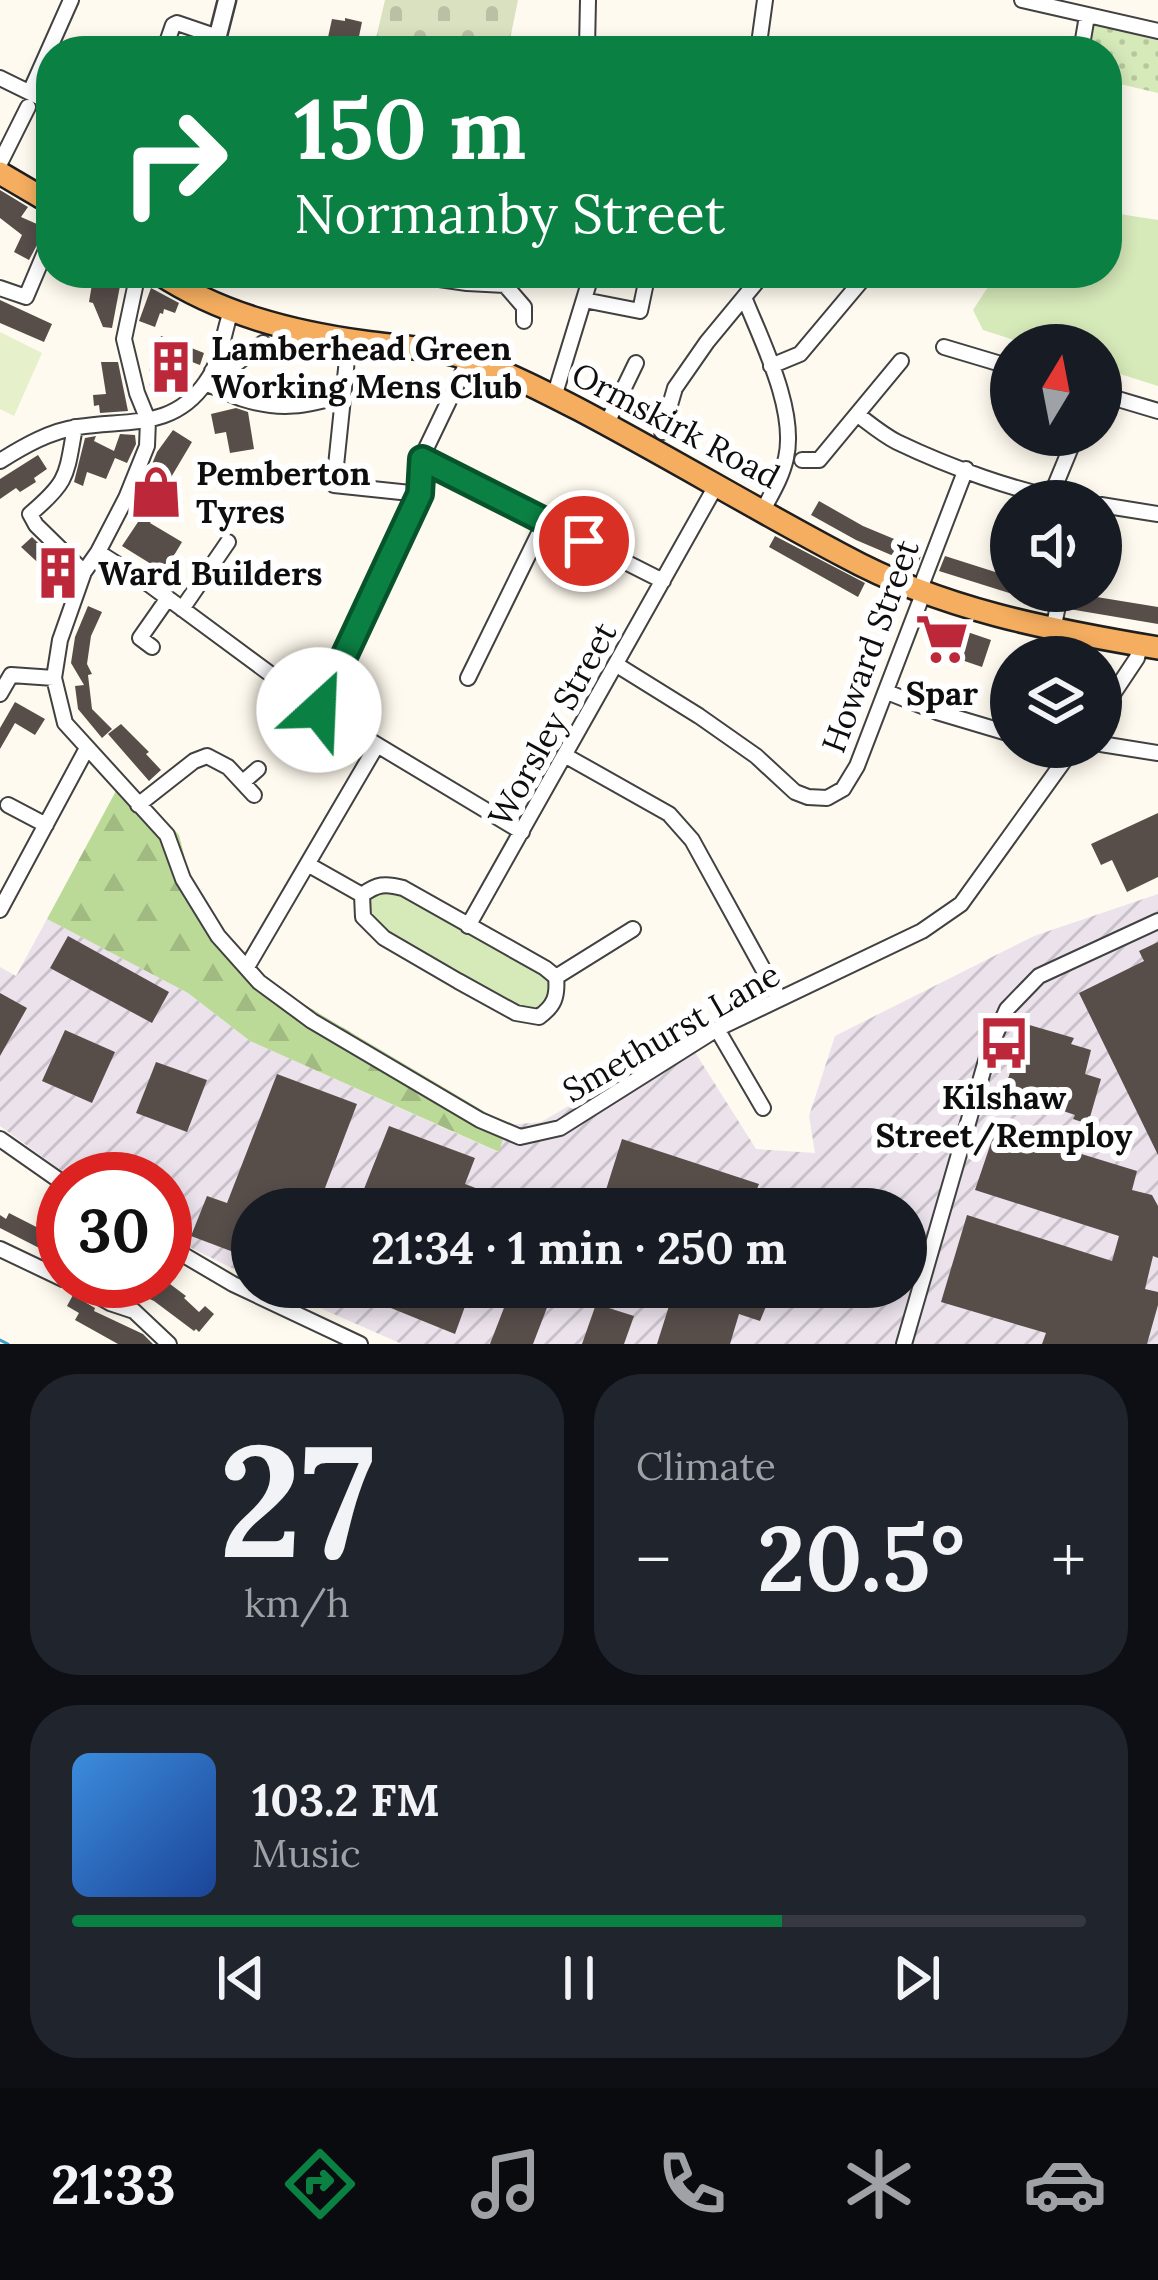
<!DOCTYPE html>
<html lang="en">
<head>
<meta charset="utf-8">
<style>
	body { margin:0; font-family:Lora,serif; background:#20242c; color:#f1f3f6; height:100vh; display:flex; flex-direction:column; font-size:45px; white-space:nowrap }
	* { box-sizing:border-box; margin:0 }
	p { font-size:39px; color:#9ea1a6 }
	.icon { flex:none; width:66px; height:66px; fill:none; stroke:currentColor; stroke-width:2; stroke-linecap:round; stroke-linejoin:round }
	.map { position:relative; height:1344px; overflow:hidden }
	.drawer { display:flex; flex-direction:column; gap:30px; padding:30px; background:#0d0f14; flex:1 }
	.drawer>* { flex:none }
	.banner { position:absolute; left:36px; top:36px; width:1086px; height:252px; border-radius:48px; box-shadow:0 6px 18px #0003; background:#0b8043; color:#fff; overflow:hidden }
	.needle { width:78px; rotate:10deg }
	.fabs { position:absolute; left:990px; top:324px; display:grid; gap:24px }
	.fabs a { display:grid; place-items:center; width:132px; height:132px; border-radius:50%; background:#171b24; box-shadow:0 6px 18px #0003; font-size:60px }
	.speed { position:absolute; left:36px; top:1152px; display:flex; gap:24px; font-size:60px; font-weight:700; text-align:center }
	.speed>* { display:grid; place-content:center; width:156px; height:156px; border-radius:50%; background:#171b24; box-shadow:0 6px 18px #0003; line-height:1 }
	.speed .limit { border:18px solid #d22; background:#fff; color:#111 }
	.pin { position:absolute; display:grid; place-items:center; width:102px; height:102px; color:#fff; margin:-51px; border:6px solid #fff; border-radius:50%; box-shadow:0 3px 12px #0007 }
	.me { position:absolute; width:132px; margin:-66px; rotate:25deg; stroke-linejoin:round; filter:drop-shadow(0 0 9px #0008) }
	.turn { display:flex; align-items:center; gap:42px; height:252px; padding:0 60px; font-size:54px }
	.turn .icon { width:156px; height:156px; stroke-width:2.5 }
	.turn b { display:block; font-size:84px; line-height:102px }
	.big { font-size:90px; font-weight:700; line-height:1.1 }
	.drawer .card { flex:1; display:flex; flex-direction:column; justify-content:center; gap:18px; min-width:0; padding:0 42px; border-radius:48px; background:#20242c }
	.drawer .dial { align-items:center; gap:0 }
	.dial b { font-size:156px; line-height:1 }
	.song { display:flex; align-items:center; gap:36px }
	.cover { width:144px; height:144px; border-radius:18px; background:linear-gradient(135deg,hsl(210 70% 55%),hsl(220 70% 35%)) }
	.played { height:12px; border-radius:6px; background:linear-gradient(90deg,#0b8043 70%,#363941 70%) }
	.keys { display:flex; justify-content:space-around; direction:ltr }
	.heat { display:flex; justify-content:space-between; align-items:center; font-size:66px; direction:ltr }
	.drawer .tiles { flex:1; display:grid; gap:30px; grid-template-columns:1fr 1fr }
	.card:last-child { grid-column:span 2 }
	.trip { position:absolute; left:231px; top:1188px; width:696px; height:120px; border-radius:60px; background:#171b24; box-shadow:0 6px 18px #0003; font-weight:700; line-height:120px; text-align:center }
	.tabs { display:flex; height:192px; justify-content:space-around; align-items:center; background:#090b0e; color:#9ea1a6 }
	.tabs .icon { width:84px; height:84px }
	.tabs .on { color:#0b8043 }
	.tabs b { font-size:54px; color:#f1f3f6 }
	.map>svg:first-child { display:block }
</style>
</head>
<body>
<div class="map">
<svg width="1158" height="1344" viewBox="0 0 1158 1344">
	<defs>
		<pattern id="industrial-furrows" width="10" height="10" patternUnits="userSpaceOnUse" patternTransform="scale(3)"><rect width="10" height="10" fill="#ebe2ec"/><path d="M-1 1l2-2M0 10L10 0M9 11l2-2" fill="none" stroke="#c8c1c9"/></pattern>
		<pattern id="forest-firs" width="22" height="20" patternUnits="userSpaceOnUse" patternTransform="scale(3)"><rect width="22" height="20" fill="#bbda98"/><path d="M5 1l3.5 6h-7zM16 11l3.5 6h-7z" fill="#a0ba82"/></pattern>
		<pattern id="cemetery-stones" width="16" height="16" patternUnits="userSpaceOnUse" patternTransform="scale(3)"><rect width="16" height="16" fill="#d9e1c0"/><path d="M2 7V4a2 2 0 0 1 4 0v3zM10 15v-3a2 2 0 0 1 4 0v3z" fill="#b9c0a4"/></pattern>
		<pattern id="park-dots" width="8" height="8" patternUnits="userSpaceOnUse" patternTransform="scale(3)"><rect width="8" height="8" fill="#d6e9b9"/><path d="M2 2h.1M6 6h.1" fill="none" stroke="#b6c79e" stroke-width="1.8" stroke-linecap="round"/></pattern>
	</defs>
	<rect width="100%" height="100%" fill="#fffaef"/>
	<!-- industrial -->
	<path fill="url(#industrial-furrows)" d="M 1158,894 L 1158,1344 L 402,1344 L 272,1287 L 906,1287 L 906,1209 L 252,1209 L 252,1278 L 165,1235 L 165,1179 L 73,1179 L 0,1126 L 0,967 L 16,976 L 47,919 L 188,993 L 250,1041 L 498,1152 L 507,1125 L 541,1122 L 686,1038 L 756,1149 L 815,1153 L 809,1116 L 835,1036 L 1034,936 Z"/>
	<!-- grass -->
	<path fill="#d6e9b9" d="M 1107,212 L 1158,220 L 1158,386 L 1101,368 L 1101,345 L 1030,345 L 983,330 L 973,310 L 997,273 L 1107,273 Z
		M 386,884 L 545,968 L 558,990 L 539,1017 L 516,1013 L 363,917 L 362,895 Z"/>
	<!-- forest -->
	<path fill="url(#forest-firs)" d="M 124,776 L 179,835 L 192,886 L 230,938 L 273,986 L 507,1125 L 499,1152 L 250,1041 L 188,993 L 47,919 Z"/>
	<!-- cemetery -->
	<path fill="url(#cemetery-stones)" d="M 385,0 L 518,0 L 509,44 L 528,51 L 373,51 Z"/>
	<!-- park -->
	<path fill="url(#park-dots)" d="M 1092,23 L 1158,38 L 1158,93 L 1107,81 L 1107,51 L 1087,51 Z"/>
	<!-- pitch -->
	<path fill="#e6f0cb" d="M 0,332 L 42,353 L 14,416 L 0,409 Z"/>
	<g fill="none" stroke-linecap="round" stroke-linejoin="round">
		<!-- stream -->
		<path stroke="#3c9ecc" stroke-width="3" d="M 0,1340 L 8,1344"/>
	</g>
	<!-- building -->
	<path fill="#574e4a" d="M 345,18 L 362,22 L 356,51 L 325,51 L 332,19 L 345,21 Z
		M 0,190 L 28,207 L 21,217 L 46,228 L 29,260 L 14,252 L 22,235 L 0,218 Z
		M 77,273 L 100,273 L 120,286 L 112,328 L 103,327 L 93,303 L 89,302 L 92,284 Z
		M 151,288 L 179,303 L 175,313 L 164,309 L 163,314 L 160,313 L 155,327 L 139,321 Z
		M 0,300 L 52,324 L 44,342 L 0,323 Z
		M 161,336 L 204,353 L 200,365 L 192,362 L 190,370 L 184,368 L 177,393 L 172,391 L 166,395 L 157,392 L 154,387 L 149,385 L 154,372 L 149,371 Z
		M 101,362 L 118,362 L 128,411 L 100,413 L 99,405 L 94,406 L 93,395 L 106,394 Z
		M 236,408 L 248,412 L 254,449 L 230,453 L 226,432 L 215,434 L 211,414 Z
		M 173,430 L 192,442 L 170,479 L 179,485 L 169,505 L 161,500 L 150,523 L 182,542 L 164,572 L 122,546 L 150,504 L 138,498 L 157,452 Z
		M 120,434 L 135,435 L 136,444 L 127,463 L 115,458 L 106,479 L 87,472 L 83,486 L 74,482 L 85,438 L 96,436 L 94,441 L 114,451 Z
		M 38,455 L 47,469 L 34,478 L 36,482 L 20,492 L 16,488 L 0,499 L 0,479 Z
		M 819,501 L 863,526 L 923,551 L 917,566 L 856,540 L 811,515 Z
		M 775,536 L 865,583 L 858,597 L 769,547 Z
		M 32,537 L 68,572 L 54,584 L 45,574 L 48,572 L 21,547 Z
		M 945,556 L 1011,577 L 1011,591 L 1050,591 L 1047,605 L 939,571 Z
		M 1072,593 L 1158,607 L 1158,624 L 1069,609 Z
		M 88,606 L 102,612 L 91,636 L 87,664 L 92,674 L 88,675 L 92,709 L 112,729 L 102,738 L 78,709 L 75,686 L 84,685 L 71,663 L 75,637 Z
		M 941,623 L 991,640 L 982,667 L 932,650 Z
		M 15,702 L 45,719 L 35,735 L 15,723 L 0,749 L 0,728 Z
		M 121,724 L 149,752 L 146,754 L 161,770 L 149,781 L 108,734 Z
		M 1158,813 L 1158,877 L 1127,892 L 1112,860 L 1101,865 L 1091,844 Z
		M 68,936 L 169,992 L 152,1023 L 50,968 Z
		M 1158,942 L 1158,1155 L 1079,993 L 1144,961 L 1139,951 Z
		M 0,993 L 27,1008 L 0,1056 Z
		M 1026,1024 L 1074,1038 L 1071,1044 L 1091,1050 L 1085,1074 L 1101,1079 L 1088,1124 L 1073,1119 L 1075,1115 L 1004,1091 Z
		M 65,1030 L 115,1052 L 92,1103 L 42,1081 Z
		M 156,1062 L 207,1080 L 187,1132 L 136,1113 Z
		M 277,1074 L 357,1104 L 317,1209 L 252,1209 L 252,1259 L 191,1236 L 207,1196 L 227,1203 Z
		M 389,1126 L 475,1158 L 465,1184 L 505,1199 L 502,1209 L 356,1209 Z
		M 996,1128 L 1137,1171 L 1132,1190 L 1152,1195 L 1158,1206 L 1158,1258 L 1153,1256 L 1145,1289 L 1158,1292 L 1158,1305 L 1147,1344 L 1042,1344 L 1046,1333 L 941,1302 L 967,1215 L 1112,1261 L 1119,1236 L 975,1190 Z
		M 622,1139 L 759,1184 L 754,1196 L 789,1207 L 789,1209 L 620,1209 L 623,1198 L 605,1193 Z
		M 9,1213 L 54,1236 L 63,1220 L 63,1259 L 60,1265 L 44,1258 L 47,1252 L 0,1228 L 0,1215 L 6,1219 Z
		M 133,1281 L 166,1281 L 186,1296 L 184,1298 L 199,1312 L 205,1306 L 214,1314 L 199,1332 L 196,1329 L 194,1331 L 154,1301 L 128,1289 Z
		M 339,1287 L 472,1287 L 455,1334 Z
		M 512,1287 L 555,1287 L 533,1344 L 490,1344 Z
		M 675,1287 L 774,1287 L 760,1321 L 739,1314 L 730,1344 L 657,1344 Z
		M 73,1295 L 95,1308 L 94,1311 L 143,1334 L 153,1344 L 118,1344 L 75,1320 L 79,1313 L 67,1306 Z
		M 596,1304 L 634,1316 L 624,1344 L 582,1344 Z"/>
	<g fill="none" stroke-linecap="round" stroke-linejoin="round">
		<!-- minor casing -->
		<g stroke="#414141" stroke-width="18">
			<path id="minor" d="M 588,0 L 587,48 L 591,51
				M 1022,0 L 1158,31
				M 164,51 L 173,25 L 177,23 L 218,37
				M 758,51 L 765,0
				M 1081,51 L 1087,16
				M 0,78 L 51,103
				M 30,92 L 71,0
				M 0,163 L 28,107
				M 138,273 L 124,339 L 137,393 L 148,420 L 147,446 L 126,498 L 98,552 L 84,572 L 60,640 L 54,678 L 65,723 L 167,835 L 183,879 L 218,936 L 259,982 L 312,1021 L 480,1120 L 520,1137 L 560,1128 L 717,1029 L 922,931 L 961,904 L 1074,747
				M 398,273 L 467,283 L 505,285 L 524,307 L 524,321
				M 0,288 L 26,297 L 51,238
				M 744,297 C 762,342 797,410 786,458 C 782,477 772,493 763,510
				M 584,300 L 640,311 L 648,273
				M 349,340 L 334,485 L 420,494
				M 944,347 L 1011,367
				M 771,366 L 800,354 L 868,273
				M 212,371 L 227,371 L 263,343
				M 205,384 C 219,387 230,395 243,399 C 281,411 306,406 343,395
				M 1101,394 L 1158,411
				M 554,397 L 592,273
				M 858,415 C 870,424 883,435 897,442 C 947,466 1019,493 1074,501
				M 607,423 L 636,363
				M 75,427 C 66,476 69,481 30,514 L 36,525 L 84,572
				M 662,432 L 675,388 L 707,342 L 764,273
				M 421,459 L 663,581
				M 802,460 L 819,460 L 901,361
				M 0,461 C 24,446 50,431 78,427 C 128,419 173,430 206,382 C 221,362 223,334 231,311
				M 1050,498 L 1076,435
				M 1101,505 L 1158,514
				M 98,552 L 150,585 L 319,710 L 522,832
				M 182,609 L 228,542
				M 1053,630 L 1061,591
				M 152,647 L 140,638 L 168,598
				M 617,665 L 699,716 L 756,756 L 795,792 L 808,797 L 827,798 L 843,789 L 857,766 L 921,599 L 923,581 L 966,469
				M 468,678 L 545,521
				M 887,692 L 937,712 L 1011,734
				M 0,694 L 11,675 L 54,678
				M 319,710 L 420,494 L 421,459 L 469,359
				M 1101,712 L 1137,658 L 1140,645
				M 1101,744 L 1158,753
				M 566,756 L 669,814 L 692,840 L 779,998
				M 243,782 L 258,769
				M 8,805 L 46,825
				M 138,805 L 194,761 L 207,756 L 228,767 L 254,795
				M 309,865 L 362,895 L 363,917 L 384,938 L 458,981 L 516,1013 L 539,1017 C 554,1006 558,997 556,977 L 545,968 L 403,888 C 385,883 377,884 362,895
				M 0,910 L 87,748
				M 468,926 L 717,484
				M 247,967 L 377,745
				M 556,977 L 633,929
				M 717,1029 L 763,1108
				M 0,1139 L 63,1183
				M 165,1244 L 233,1284 L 360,1344
				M 0,1249 L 63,1279
				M 71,1281 L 110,1303 L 134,1311 L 169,1344
				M 904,1344 L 990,1047 L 1007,1009 L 1039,976 L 1158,921"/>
		</g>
		<!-- tertiary casing -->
		<g stroke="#414141" stroke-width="21">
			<path id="tertiary" d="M 214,51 L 227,0"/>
		</g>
		<!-- trunk casing -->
		<g stroke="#1f1f1f" stroke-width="26">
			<path id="trunk" d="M 0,173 L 51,203
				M 158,273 C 220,314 292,332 364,342 C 400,347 438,348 472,360 C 510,374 545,392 580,410 C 669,457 755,509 844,556 C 941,609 1050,630 1158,648"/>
		</g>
		<!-- minor -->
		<use href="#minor" stroke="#fff" stroke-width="14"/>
		<!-- tertiary -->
		<use href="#tertiary" stroke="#fff" stroke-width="16"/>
		<!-- trunk -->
		<use href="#trunk" stroke="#f5ae60" stroke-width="21"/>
	</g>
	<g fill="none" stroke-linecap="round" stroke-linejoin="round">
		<!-- route casing -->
		<g stroke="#07532c" stroke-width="30">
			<path id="route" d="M 319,710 L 420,494 L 422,459 L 584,541"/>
		</g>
		<!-- route -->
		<use href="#route" stroke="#0b8043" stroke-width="21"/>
	</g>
	<!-- icons -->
	<defs>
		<g id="building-bare" transform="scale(4.14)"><path d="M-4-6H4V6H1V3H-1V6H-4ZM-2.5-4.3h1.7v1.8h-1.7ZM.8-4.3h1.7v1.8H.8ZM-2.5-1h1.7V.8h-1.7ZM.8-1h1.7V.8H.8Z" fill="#bd273a" stroke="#fff" stroke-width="2.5" paint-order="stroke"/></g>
		<g id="shop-bare" transform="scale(4.14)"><path d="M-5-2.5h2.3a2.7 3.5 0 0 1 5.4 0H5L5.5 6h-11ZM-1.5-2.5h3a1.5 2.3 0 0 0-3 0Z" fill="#bd273a" stroke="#fff" stroke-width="2.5" paint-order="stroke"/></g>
		<g id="supermarket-bare" transform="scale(4.14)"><path d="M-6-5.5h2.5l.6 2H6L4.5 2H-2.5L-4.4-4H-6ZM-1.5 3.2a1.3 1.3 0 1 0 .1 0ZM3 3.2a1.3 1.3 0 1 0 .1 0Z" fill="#bd273a" stroke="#fff" stroke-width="2.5" paint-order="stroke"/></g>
		<g id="bus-bare" transform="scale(4.14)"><path d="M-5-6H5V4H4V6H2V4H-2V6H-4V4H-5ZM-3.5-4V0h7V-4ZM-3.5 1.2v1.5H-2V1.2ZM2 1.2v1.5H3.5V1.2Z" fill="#bd273a" stroke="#fff" stroke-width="2.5" paint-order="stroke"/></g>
	</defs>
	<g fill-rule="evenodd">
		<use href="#building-bare" x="171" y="367"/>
		<use href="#shop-bare" x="156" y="492"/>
		<use href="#building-bare" x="58" y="573"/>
		<use href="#supermarket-bare" x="942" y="639"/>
		<use href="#bus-bare" x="1004" y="1043"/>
	</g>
	<g text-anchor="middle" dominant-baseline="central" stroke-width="12" stroke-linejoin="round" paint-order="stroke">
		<!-- poi labels -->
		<g font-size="33" font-weight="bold" fill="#0e0e0e" stroke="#fff" text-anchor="start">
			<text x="211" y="348">Lamberhead Green<tspan x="211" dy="38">Working Mens Club</tspan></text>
			<text x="196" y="473">Pemberton<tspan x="196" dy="38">Tyres</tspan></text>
			<text x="98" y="573">Ward Builders</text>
			<text x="942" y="693" text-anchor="middle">Spar</text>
			<text x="1004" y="1097" text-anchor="middle">Kilshaw<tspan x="1004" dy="38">Street/Remploy</tspan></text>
		</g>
		<!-- street labels -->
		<g font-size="33" fill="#0e0e0e" stroke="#fff">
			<text transform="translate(676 425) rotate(28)">Ormskirk Road</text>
			<text transform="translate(870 646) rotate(-70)">Howard Street</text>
			<text transform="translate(552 724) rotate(-61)">Worsley Street</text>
			<text transform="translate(671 1032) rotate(-30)">Smethurst Lane</text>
		</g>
	</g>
</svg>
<div class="fabs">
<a><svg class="needle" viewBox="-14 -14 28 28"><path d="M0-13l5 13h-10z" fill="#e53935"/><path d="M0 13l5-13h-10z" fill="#9ea1a6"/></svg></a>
<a><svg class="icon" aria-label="sound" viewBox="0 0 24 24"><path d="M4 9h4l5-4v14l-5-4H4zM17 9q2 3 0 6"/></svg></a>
<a><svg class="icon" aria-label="layers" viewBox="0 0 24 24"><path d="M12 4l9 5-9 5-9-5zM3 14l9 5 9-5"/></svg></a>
</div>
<div class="speed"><div class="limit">30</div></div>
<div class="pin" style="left:584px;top:541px;background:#d93025"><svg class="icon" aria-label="arrive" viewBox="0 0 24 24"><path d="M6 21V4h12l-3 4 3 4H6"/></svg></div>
<svg class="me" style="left:319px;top:710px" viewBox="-20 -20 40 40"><circle r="19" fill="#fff"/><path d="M0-13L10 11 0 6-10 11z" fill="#0b8043"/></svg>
<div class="trip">21:34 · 1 min · 250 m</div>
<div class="banner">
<div class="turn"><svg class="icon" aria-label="right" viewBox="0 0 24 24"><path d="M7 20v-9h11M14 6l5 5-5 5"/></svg><div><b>150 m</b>Normanby Street</div></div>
</div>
</div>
<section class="drawer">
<div class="tiles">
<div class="card dial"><b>27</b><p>km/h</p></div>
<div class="card"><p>Climate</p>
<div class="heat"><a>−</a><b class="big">20.5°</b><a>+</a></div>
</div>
<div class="card">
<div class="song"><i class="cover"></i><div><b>103.2 FM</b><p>Music</p></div></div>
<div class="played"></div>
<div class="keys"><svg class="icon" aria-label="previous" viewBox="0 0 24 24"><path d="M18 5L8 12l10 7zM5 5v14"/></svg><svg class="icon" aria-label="pause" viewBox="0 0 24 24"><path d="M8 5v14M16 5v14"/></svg><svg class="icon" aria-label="next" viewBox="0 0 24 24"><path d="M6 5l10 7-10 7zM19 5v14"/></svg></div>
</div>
</div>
</section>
<nav class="tabs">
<b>21:33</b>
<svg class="icon on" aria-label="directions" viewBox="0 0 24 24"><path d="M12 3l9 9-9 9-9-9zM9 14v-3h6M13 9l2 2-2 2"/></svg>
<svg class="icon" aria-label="music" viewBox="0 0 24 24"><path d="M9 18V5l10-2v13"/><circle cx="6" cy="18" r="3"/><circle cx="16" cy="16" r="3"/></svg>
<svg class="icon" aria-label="phone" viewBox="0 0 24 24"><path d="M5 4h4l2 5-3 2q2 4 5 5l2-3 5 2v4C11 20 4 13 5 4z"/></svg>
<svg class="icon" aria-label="climate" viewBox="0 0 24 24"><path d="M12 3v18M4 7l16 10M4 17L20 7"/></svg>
<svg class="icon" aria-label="car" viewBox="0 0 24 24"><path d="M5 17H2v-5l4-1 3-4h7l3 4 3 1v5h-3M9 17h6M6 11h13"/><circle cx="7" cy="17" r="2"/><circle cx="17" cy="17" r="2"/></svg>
</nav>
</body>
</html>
